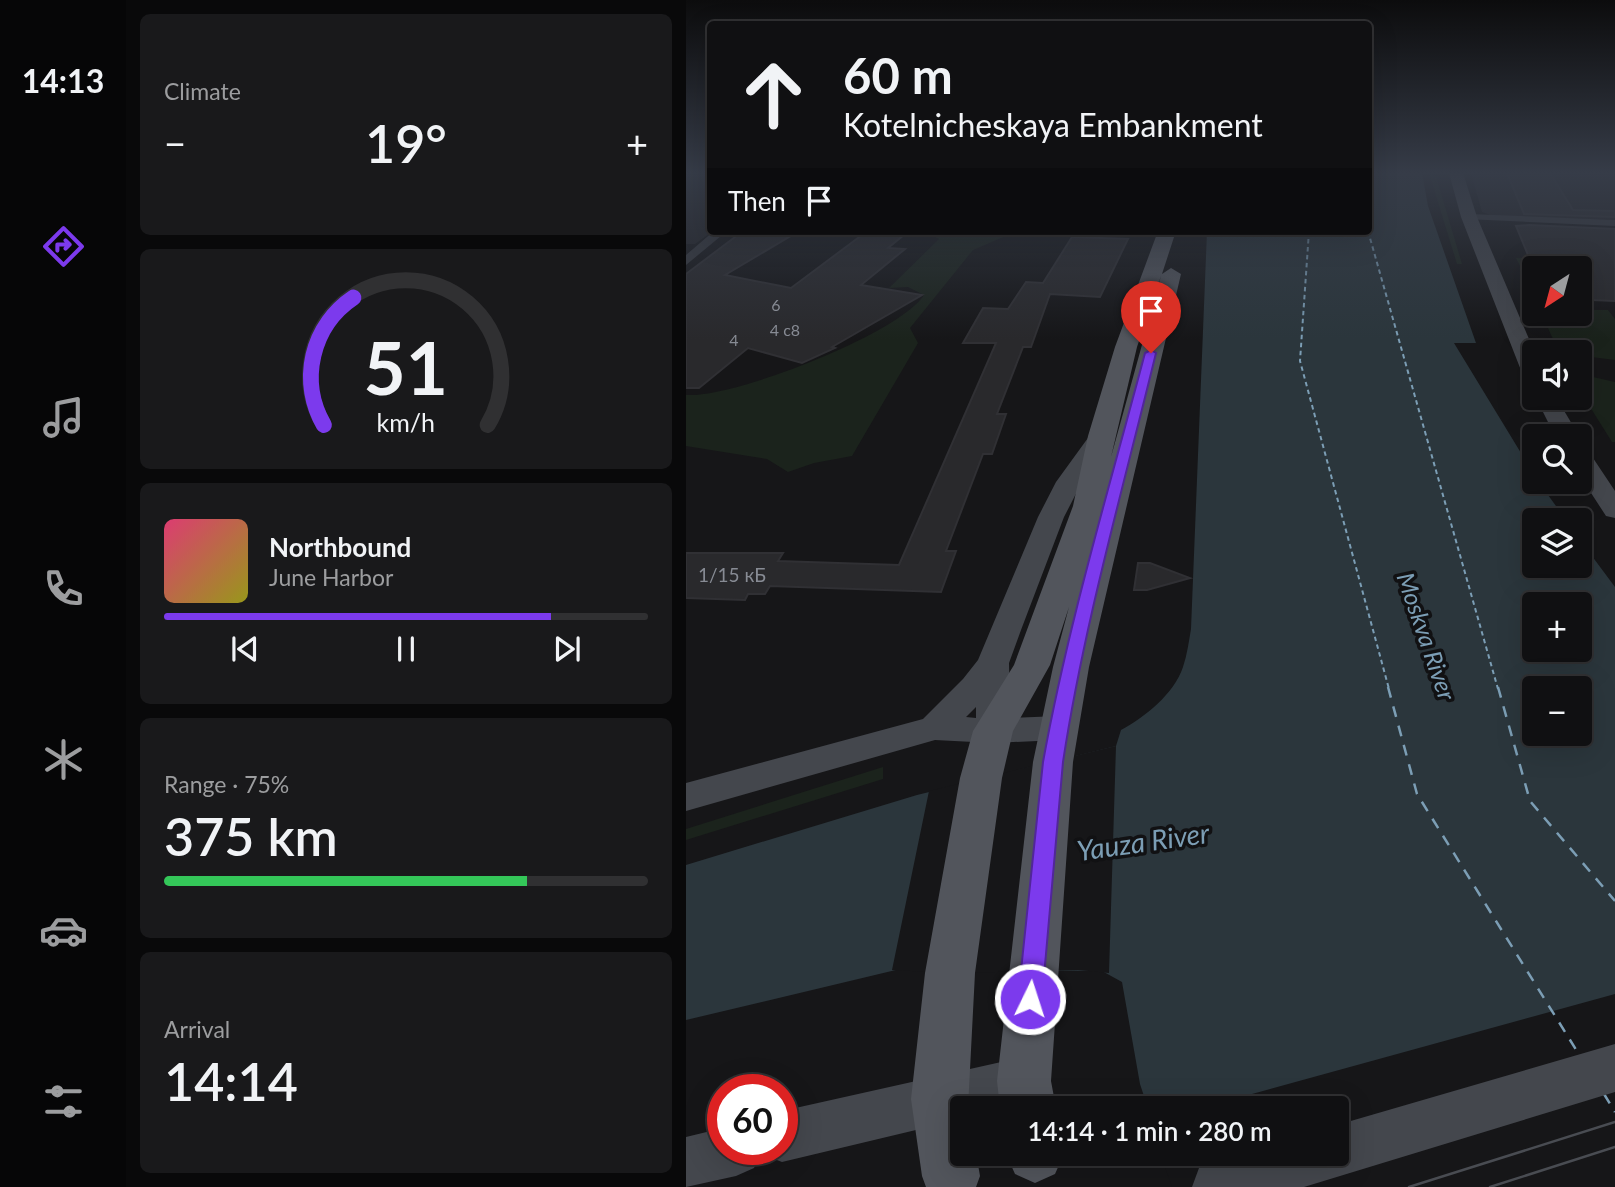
<!DOCTYPE html>
<html lang="en">
<head>
<meta charset="utf-8">
<style>
	body { margin:0; font-family:Lato,sans-serif; background:#19191b; color:#f1f3f6; height:100vh; display:flex; flex-direction:column; font-size:26px; white-space:nowrap }
	* { box-sizing:border-box; margin:0 }
	p { font-size:23px; color:#9c9d9f }
	.icon { flex:none; width:38px; height:38px; fill:none; stroke:currentColor; stroke-width:2; stroke-linecap:round; stroke-linejoin:round }
	.map { position:relative; flex:1; overflow:hidden }
	.drawer { display:flex; flex-direction:column; gap:14px; padding:14px; background:#09090a; width:560px }
	.drawer>* { flex:none }
	.banner { position:absolute; left:21px; top:21px; width:665px; height:214px; border-radius:7px; box-shadow:0 7px 28px #0002,0 0 0 2px #303032; background:#101012; color:#f1f3f6; overflow:hidden }
	.needle { width:46px; rotate:216deg }
	.buttons { position:absolute; left:836px; top:256px; display:grid; gap:14px }
	.buttons a { display:grid; place-items:center; width:70px; height:70px; border-radius:7px; background:#101012; box-shadow:0 7px 28px #0002,0 0 0 2px #303032; font-size:35px }
	.speed { position:absolute; left:21px; top:1074px; display:flex; gap:14px; font-size:35px; font-weight:700; text-align:center }
	.speed>* { display:grid; place-content:center; width:91px; height:91px; border-radius:50%; background:#101012; box-shadow:0 7px 28px #0002,0 0 0 2px #303032; line-height:1 }
	.speed .limit { border:10px solid #d22; background:#fff; color:#111 }
	.pin { position:absolute; display:grid; place-items:center; width:60px; height:60px; color:#fff; margin:-72px -30px; border-radius:50% 50% 50% 0; rotate:-45deg; box-shadow:0 0 7px #0007 }
	.pin .icon { rotate:45deg }
	.me { position:absolute; width:77px; margin:-38px; rotate:4deg; stroke-linejoin:round; filter:drop-shadow(0 0 5px #0008) }
	.turn { display:flex; align-items:center; gap:24px; height:147px; padding:0 21px; font-size:32px }
	.turn .icon { width:91px; height:91px; stroke-width:2.5 }
	.turn b { display:block; font-size:49px; line-height:60px }
	.then { display:flex; align-items:center; height:66px; padding:0 21px; background:#0003; gap:14px; font-size:26px }
	.big { font-size:52px; font-weight:600; line-height:1.1 }
	.drawer .widget { flex:1; display:flex; flex-direction:column; justify-content:center; gap:10px; min-width:0; padding:0 24px; border-radius:10px; background:#19191b }
	.drawer .dial { align-items:center; gap:0 }
	.dial svg { height:182px; overflow:visible; fill:none; stroke:#303032; stroke-width:7; stroke-linecap:round; text-anchor:middle }
	.dial text { fill:#f1f3f6; stroke:none }
	.song { display:flex; align-items:center; gap:21px }
	.cover { width:84px; height:84px; border-radius:10px; background:linear-gradient(135deg,hsl(340 70% 55%),hsl(60 70% 35%)) }
	.played { height:7px; border-radius:4px; background:linear-gradient(90deg,#7c3aed 80%,#303032 80%) }
	.keys { display:flex; justify-content:space-around; direction:ltr }
	.heat { display:flex; justify-content:space-between; align-items:center; font-size:38px; direction:ltr }
	.charge { height:10px; border-radius:5px; background:linear-gradient(90deg,#34c759 75%,#303032 0) }
	.trip { position:absolute; left:264px; top:1096px; width:399px; height:70px; border-radius:7px; background:#101012; box-shadow:0 7px 28px #0002,0 0 0 2px #303032; font-weight:600; line-height:70px; text-align:center }
	main { display:flex; flex:1; min-height:0 }
	.dock { display:flex; flex-direction:column; width:126px; justify-content:space-around; align-items:center; background:#060607; color:#9c9d9f }
	.dock .icon { width:49px; height:49px }
	.dock .active { color:#7c3aed }
	.dock b { font-size:32px; color:#f1f3f6 }
	.map>svg:first-child { display:block }
</style>
</head>
<body>
<main>
<nav class="dock">
<b>14:13</b>
<svg class="icon active" aria-label="directions" viewBox="0 0 24 24"><path d="M12 3l9 9-9 9-9-9zM9 14v-3h6M13 9l2 2-2 2"/></svg>
<svg class="icon" aria-label="music" viewBox="0 0 24 24"><path d="M9 18V5l10-2v13"/><circle cx="6" cy="18" r="3"/><circle cx="16" cy="16" r="3"/></svg>
<svg class="icon" aria-label="phone" viewBox="0 0 24 24"><path d="M5 4h4l2 5-3 2q2 4 5 5l2-3 5 2v4C11 20 4 13 5 4z"/></svg>
<svg class="icon" aria-label="climate" viewBox="0 0 24 24"><path d="M12 3v18M4 7l16 10M4 17L20 7"/></svg>
<svg class="icon" aria-label="car" viewBox="0 0 24 24"><path d="M5 17H2v-5l4-1 3-4h7l3 4 3 1v5h-3M9 17h6M6 11h13"/><circle cx="7" cy="17" r="2"/><circle cx="17" cy="17" r="2"/></svg>
<svg class="icon" aria-label="filters" viewBox="0 0 24 24"><path d="M4 7h16M4 17h16"/><circle cx="9" cy="7" r="2"/><circle cx="15" cy="17" r="2"/></svg>
</nav>
<section class="drawer">
<div class="widget"><p>Climate</p>
<div class="heat"><a>−</a><b class="big">19°</b><a>+</a></div>
</div>
<div class="widget dial"><svg viewBox="0 0 100 80">
<path d="M14 69A42 42 0 1 1 86 69"/>
<path d="M14 69A42 42 0 0 1 27 13" stroke="#7c3aed"/>
<text x="50" y="56" font-size="32" font-weight="700">51</text>
<text x="50" y="72" font-size="11">km/h</text>
</svg></div>
<div class="widget">
<div class="song"><i class="cover"></i><div><b>Northbound</b><p>June Harbor</p></div></div>
<div class="played"></div>
<div class="keys"><svg class="icon" aria-label="previous" viewBox="0 0 24 24"><path d="M18 5L8 12l10 7zM5 5v14"/></svg><svg class="icon" aria-label="pause" viewBox="0 0 24 24"><path d="M8 5v14M16 5v14"/></svg><svg class="icon" aria-label="next" viewBox="0 0 24 24"><path d="M6 5l10 7-10 7zM19 5v14"/></svg></div>
</div>
<div class="widget"><p>Range · 75%</p><b class="big">375 km</b><div class="charge"></div></div>
<div class="widget"><p>Arrival</p><b class="big">14:14</b></div>
</section>
<div class="map">
<svg width="929" height="1187" viewBox="0 0 929 1187">
	<rect width="100%" height="100%" fill="#161618"/>
	<!-- built -->
	<path fill="#222225" d="M 0,173 L 24,173 L 24,231 L 27,231 L 9,244 L 0,244 Z
		M 785,173 L 929,173 L 929,220 L 807,216 L 796,212 Z"/>
	<!-- green -->
	<path fill="#1b231c" d="M 743,173 L 749,173 L 776,264 L 771,264 Z
		M 238,231 L 322,235 L 287,250 L 224,328 L 232,343 L 166,456 L 128,463 L 102,472 L 81,459 L 0,446 L 0,395 C 48,398 213,334 238,295 L 222,287 L 203,288 L 253,239 Z
		M 830,258 L 876,260 L 881,268 L 849,268 L 849,296 Z
		M 894,310 L 922,310 L 929,319 L 929,360 L 897,356 L 907,377 L 929,382 L 929,442 L 926,442 L 894,391 L 894,352 L 873,352 L 855,313 L 894,313 Z
		M 197,767 L 197,779 L 0,840 L 0,829 Z"/>
	<!-- water -->
	<path fill="#2b363c" fill-rule="evenodd" d="M 683,173 L 736,173 L 742,206 L 790,343 L 768,343 L 849,476 L 849,481 L 852,481 L 880,520 L 849,520 L 849,565 L 894,565 L 894,540 L 929,587 L 929,1187 L 651,1153 L 651,1108 L 462,1108 L 454,1084 L 436,982 L 416,971 L 214,969 L 0,1020 L 0,865 L 231,795 L 430,746 L 435,730 C 459,717 488,694 497,667 C 501,655 503,641 505,629 L 521,231 L 682,231 ZM 849,604 L 894,604 L 894,649 L 849,649 ZM 849,688 L 894,688 L 894,733 L 849,733 Z"/>
	<!-- pier -->
	<path fill="#161618" d="M 430,746 L 423,973 L 392,970 L 264,973 L 206,970 L 243,791 Z
		M 929,994 L 929,1187 L 486,1187 L 474,1153 L 651,1153 L 651,1108 L 515,1108 Z"/>
	<g fill="none" stroke-linecap="round" stroke-linejoin="round">
		<!-- ferry-far1 -->
		<path stroke="#7c9eb5" stroke-width="2" stroke-dasharray="4.5 3.5" stroke-linecap="butt" d="M 623,231 L 614,361 L 703,689
			M 682,231 L 812,689"/>
		<!-- ferry -->
		<path stroke="#7c9eb5" stroke-width="2.5" stroke-dasharray="11 9" stroke-linecap="butt" d="M 702,687 L 731,794 L 894,1056
			M 812,687 L 844,801 L 929,901
			M 918,1094 L 929,1112"/>
	</g>
	<!-- building -->
	<path fill="#29292c" stroke="#303034" stroke-width="2" d="M 821,173 L 864,173 L 887,210 L 929,211 L 929,217 L 838,214 Z
		M 843,225 L 929,229 L 929,301 L 906,300 L 894,280 L 894,268 L 887,268 L 880,257 L 842,255 L 830,226 Z
		M 57,231 L 113,231 L 39,275 L 105,288 L 180,232 L 219,234 L 202,248 L 219,249 L 175,285 L 236,295 L 146,347 L 149,348 L 116,363 L 62,348 L 13,388 L 0,388 L 0,274 Z
		M 386,237 L 442,239 L 414,297 L 364,294 L 345,347 L 337,347 L 311,414 L 320,414 L 306,454 L 297,454 L 260,551 L 270,551 L 255,592 L 84,586 L 79,594 L 62,594 L 59,600 L 0,598 L 0,553 L 97,553 L 92,561 L 213,565 L 310,343 L 277,343 L 297,308 L 322,309 L 340,282 L 357,283 Z
		M 452,563 L 464,563 L 504,578 L 461,590 L 448,590 Z"/>
	<g fill="none" stroke-linecap="round" stroke-linejoin="round">
		<!-- minor -->
		<path fill="#36383d" fill-rule="evenodd" d="M 783,214 L 929,220 L 929,226 L 779,219 L 779,215 Z
			M 28,231 L 41,231 L 0,265 L 0,255 Z"/>
		<!-- secondary -->
		<path fill="#44474d" fill-rule="evenodd" d="M 763,173 L 777,173 L 791,217 L 849,353 L 849,384 L 841,383 L 838,378 L 775,217 Z
			M 849,396 L 870,397 L 893,436 L 869,436 Z
			M 415,429 L 423,431 L 427,436 L 396,482 L 378,517 L 335,630 L 323,663 L 324,718 L 373,716 L 385,719 L 390,728 L 385,737 L 373,740 L 307,743 L 249,740 L 0,811 L 0,783 L 237,719 L 277,679 L 292,660 L 352,517 L 370,482 L 407,431 ZM 290,707 L 290,718 L 280,717 Z
			M 894,450 L 903,452 L 929,491 L 929,518 L 920,516 L 894,476 Z
			M 929,1044 L 929,1092 L 618,1187 L 506,1187 L 513,1168 L 557,1153 L 651,1153 L 651,1125 Z
			M 338,1057 L 355,1064 L 362,1081 L 355,1098 C 329,1109 305,1108 276,1108 L 276,1119 L 96,1162 L 78,1155 L 76,1150 L 96,1150 L 96,1111 Z
			M 37,1128 L 37,1150 L 76,1150 L 68,1168 L 50,1176 L 0,1187 L 0,1137 Z"/>
		<!-- primary -->
		<path fill="#52555c" fill-rule="evenodd" d="M 472,231 L 490,231 L 476,274 L 485,268 L 495,274 L 403,667 L 387,762 L 365,1081 L 370,1108 L 314,1108 L 311,1081 L 347,762 L 367,667 L 383,607 L 364,665 L 327,731 L 316,778 L 289,973 L 282,1108 L 276,1108 L 276,1153 L 290,1153 L 294,1176 L 290,1187 L 240,1187 L 236,1176 L 225,1099 L 239,973 L 274,778 L 287,731 L 328,665 L 387,506 L 402,436 L 429,347 ZM 475,276 L 425,457 L 451,347 Z
			M 320,1154 L 320,1153 L 378,1154 L 369,1174 L 349,1183 L 329,1174 Z"/>
		<!-- tram -->
		<path stroke="#494c52" stroke-width="2.5" d="M 723,1187 L 929,1122
			M 804,1187 L 929,1147"/>
	</g>
	<!-- sky -->
	<linearGradient id="sky" x2="0" y2="1"><stop stop-color="#0c0c0d"/><stop offset="0.51" stop-color="#363c48"/><stop offset="1" stop-color="#363c48" stop-opacity="0"/></linearGradient>
	<rect width="929" height="339" fill="url(#sky)"/>
	<!-- route -->
	<path fill="#7c3aed" stroke="#51269a" stroke-width="2" d="M 465,350 L 470,353 C 437,489 398,624 377,762 L 356,999 L 352,1007 L 344,1011 L 335,1007 L 332,999 L 357,762 C 382,624 423,489 459,353 Z"/>
	<g text-anchor="middle" dominant-baseline="central" stroke-width="7" stroke-linejoin="round" paint-order="stroke">
		<!-- far-number labels -->
		<g font-size="16" fill="#878b94">
			<text x="90" y="304">6</text>
			<text x="99" y="329">4 с8</text>
			<text x="48" y="339">4</text>
		</g>
		<!-- number labels -->
		<g font-size="19" fill="#878b94">
			<text x="46" y="574">1/15 кБ</text>
		</g>
		<!-- water labels -->
		<g font-size="24" font-style="italic" fill="#7c9eb5" stroke="#111113">
			<text transform="translate(741 636) rotate(71)">Moskva River</text>
		</g>
		<!-- near-water labels -->
		<g font-size="28" font-style="italic" fill="#7c9eb5" stroke="#111113">
			<text transform="translate(457 841) rotate(-8)">Yauza River</text>
		</g>
	</g>
</svg>
<div class="buttons">
<a><svg class="needle" viewBox="-14 -14 28 28"><path d="M0-13l5 13h-10z" fill="#e53935"/><path d="M0 13l5-13h-10z" fill="#9c9d9f"/></svg></a>
<a><svg class="icon" aria-label="sound" viewBox="0 0 24 24"><path d="M4 9h4l5-4v14l-5-4H4zM17 9q2 3 0 6"/></svg></a>
<a><svg class="icon" aria-label="search" viewBox="0 0 24 24"><circle cx="10" cy="10" r="6"/><path d="M15 15l6 6"/></svg></a>
<a><svg class="icon" aria-label="layers" viewBox="0 0 24 24"><path d="M12 4l9 5-9 5-9-5zM3 14l9 5 9-5"/></svg></a>
<a>+</a>
<a>−</a>
</div>
<div class="speed"><div class="limit">60</div></div>
<div class="pin" style="left:465px;top:353px;background:#d93025"><svg class="icon" aria-label="arrive" viewBox="0 0 24 24"><path d="M6 21V4h12l-3 4 3 4H6"/></svg></div>
<svg class="me" style="left:344px;top:999px" viewBox="-20 -20 40 40"><circle r="17" fill="#7c3aed" stroke="#fff" stroke-width="3"/><path d="M0-11L8 9 0 5-8 9z" fill="#fff"/></svg>
<div class="trip">14:14 · 1 min · 280 m</div>
<div class="banner">
<div class="turn"><svg class="icon" aria-label="ahead" viewBox="0 0 24 24"><path d="M12 20V5M6 11l6-6 6 6"/></svg><div><b>60 m</b>Kotelnicheskaya Embankment</div></div>
<div class="then">Then<svg class="icon" aria-label="arrive" viewBox="0 0 24 24"><path d="M6 21V4h12l-3 4 3 4H6"/></svg></div>
</div>
</div>
</main>
</body>
</html>
